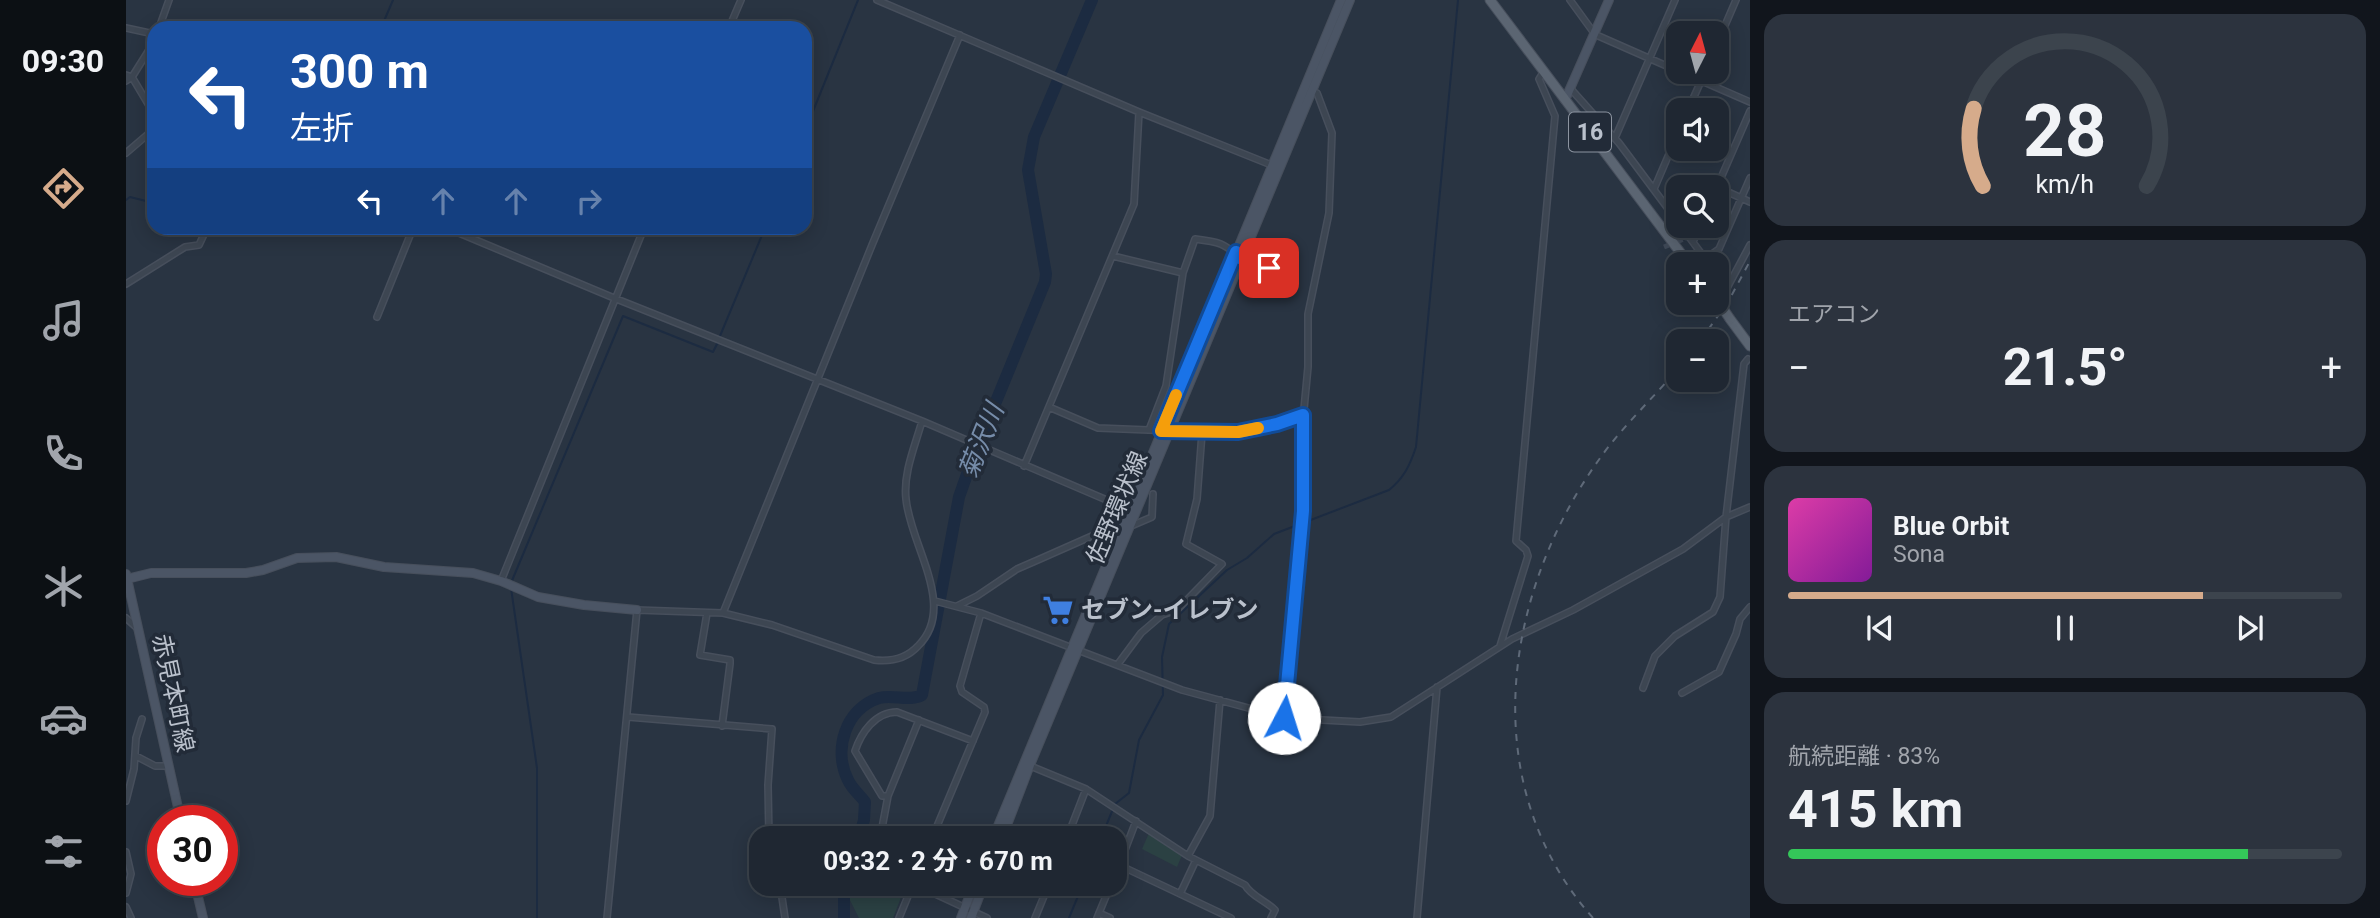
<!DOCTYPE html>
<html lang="ja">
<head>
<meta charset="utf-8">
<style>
	body { margin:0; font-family:Roboto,"Noto Sans JP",sans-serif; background:#2c333e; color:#f1f3f6; height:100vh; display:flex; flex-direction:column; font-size:26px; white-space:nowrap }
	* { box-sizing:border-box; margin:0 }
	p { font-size:23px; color:#a1a5ac }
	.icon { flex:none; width:38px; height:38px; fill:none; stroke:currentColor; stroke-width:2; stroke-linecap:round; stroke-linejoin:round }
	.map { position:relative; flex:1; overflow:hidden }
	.drawer { display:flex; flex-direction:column; gap:14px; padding:14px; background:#11151c; width:630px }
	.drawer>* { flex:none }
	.banner { position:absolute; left:21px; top:21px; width:665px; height:214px; border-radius:21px; box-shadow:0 4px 18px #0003,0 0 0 2px #3c444d; background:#1a4fa0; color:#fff; overflow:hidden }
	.needle { width:46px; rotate:6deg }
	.fabs { position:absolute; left:1540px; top:21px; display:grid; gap:14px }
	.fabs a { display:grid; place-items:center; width:63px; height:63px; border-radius:14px; background:#1f2732; box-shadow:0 4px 18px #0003,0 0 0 2px #3c444d; font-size:35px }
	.speed { position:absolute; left:21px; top:805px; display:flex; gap:14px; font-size:35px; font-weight:700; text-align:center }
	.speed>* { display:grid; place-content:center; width:91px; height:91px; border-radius:50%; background:#1f2732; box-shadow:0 4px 18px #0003,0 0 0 2px #3c444d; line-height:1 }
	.speed .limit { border:10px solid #d22; background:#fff; color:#111 }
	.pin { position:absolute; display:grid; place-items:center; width:60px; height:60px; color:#fff; margin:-30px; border-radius:14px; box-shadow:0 4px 10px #0006 }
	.me { position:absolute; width:77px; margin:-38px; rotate:5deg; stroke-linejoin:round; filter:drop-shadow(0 0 5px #0008) }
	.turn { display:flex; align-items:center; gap:24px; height:147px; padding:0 28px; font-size:32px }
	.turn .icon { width:91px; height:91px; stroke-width:2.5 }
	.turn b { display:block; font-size:49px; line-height:60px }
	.lanes { display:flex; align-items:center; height:66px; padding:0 28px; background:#0003; justify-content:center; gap:35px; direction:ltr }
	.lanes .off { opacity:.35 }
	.big { font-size:52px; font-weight:700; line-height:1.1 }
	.drawer .tile { flex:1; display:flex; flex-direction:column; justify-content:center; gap:10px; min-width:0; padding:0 24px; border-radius:21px; background:#2c333e }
	.drawer .dial { align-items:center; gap:0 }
	.dial svg { height:182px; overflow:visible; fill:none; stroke:#3c444d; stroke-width:7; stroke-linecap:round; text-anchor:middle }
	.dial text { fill:#f1f3f6; stroke:none }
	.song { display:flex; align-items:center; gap:21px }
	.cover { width:84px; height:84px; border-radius:10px; background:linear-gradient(135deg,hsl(320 70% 55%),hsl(290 70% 35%)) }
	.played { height:7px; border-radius:4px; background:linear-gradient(90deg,#d6ab8b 75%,#3c444d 75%) }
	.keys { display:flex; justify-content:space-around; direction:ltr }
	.heat { display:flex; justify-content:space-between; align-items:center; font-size:38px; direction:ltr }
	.charge { height:10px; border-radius:5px; background:linear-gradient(90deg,#34c759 83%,#3c444d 0) }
	.trip { position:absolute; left:623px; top:826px; width:378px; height:70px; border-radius:21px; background:#1f2732; box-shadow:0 4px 18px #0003,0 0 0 2px #3c444d; font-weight:700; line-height:70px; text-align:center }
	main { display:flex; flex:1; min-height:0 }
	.dock { display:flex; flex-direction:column; width:126px; justify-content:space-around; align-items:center; background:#0c1014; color:#a1a5ac }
	.dock .icon { width:49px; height:49px }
	.dock .selected { color:#d6ab8b }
	.dock b { font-size:32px; color:#f1f3f6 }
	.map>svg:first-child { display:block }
</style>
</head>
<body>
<main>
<nav class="dock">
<b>09:30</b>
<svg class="icon selected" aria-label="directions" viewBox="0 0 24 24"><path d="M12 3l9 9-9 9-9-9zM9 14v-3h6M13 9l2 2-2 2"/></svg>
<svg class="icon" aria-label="music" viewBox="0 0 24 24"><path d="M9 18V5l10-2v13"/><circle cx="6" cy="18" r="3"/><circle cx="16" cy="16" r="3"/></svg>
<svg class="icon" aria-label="phone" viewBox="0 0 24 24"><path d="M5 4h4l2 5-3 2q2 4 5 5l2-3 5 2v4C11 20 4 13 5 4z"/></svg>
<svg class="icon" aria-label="climate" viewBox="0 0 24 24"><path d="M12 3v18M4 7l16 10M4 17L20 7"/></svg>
<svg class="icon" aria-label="car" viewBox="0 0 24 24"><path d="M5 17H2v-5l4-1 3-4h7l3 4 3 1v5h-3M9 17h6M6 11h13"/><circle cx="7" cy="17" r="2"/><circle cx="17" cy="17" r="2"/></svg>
<svg class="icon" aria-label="filters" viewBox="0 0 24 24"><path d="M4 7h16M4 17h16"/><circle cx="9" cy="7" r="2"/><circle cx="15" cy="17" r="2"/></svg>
</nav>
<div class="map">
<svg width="1624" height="918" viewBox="0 0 1624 918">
	<rect width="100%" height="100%" fill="#293442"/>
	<!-- green -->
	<path fill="#2b4143" d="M 1023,833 L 1056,855 L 1051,867 L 1016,849 Z
		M 720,884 L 778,884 L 779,887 L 767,918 L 733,918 L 719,890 Z"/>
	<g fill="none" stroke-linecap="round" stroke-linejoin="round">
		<!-- stream -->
		<path stroke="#1c2b41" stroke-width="2" d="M 255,28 L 267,0
			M 679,131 L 732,0
			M 0,200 L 4,197 L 28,203
			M 594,336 L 639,228
			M 385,583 L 497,316 L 587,352 L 592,342
			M 385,588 L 411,768 L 411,918
			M 989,804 L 1003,793 L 1013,740 L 1037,695 L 1036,657 L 1043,624 L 1101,570 L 1121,558 L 1148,534 L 1263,490 C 1278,478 1284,465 1290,447 L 1332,0
			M 975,838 L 987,809
			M 943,918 L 957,884"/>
		<!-- river -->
		<path stroke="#1c2b41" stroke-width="12" d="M 733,838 L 738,820 L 739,802 C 734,795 726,789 722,780 C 707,750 719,709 753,698 C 767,694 784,702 796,695 L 833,497 L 846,460 L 919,282 L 920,274 L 902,170 L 908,137 L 966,0
			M 718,884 L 718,918"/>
		<!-- street-tunnel -->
		<path stroke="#3f4957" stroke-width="5" stroke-dasharray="5 2.5" stroke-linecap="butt" d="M 1538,247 L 1560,238"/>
		<!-- street casing -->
		<g stroke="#474f5c" stroke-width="8">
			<path id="street" d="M 751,0 L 1013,112 L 1148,166
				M 1444,0 L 1468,33
				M 0,28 L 28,34
				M 33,28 L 43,0
				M 603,28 L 615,0
				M 1468,34 L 1552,71
				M 1591,44 L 1610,0
				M 1555,72 L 1624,102
				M 0,75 L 6,77 L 28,114
				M 0,81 L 6,77 L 28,42
				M 1444,88 L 1493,143 L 1552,222
				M 1562,110 L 1579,72
				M 1489,138 L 1549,0
				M 0,153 L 28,129
				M 1591,187 L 1624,111
				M 1591,187 L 1624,202
				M 1528,189 L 1552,133
				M 1555,226 L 1583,264
				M 321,228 L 488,298 L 796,421 L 1004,510
				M 1567,242 L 1574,226
				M 987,256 L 1057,273
				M 1579,259 L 1593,249 L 1624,178
				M 1591,274 L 1601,288 L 1624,245
				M 0,284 L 59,247 L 73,245 L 81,228
				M 251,317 L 287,228
				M 923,407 L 972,428 L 1073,432 L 1112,432 L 1151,424 L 1177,415
				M 1023,430 L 1040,386 L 1057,273 L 1069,239 C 1094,242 1097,243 1115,258 C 1123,264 1138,266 1147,270
				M 898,466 L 1008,204 L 1013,112
				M 375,581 L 518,228
				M 809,601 L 855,613 L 1056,690 L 1159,718 L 1234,722 L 1265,717 L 1386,639 L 1447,610 L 1557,549 L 1600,517 L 1624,507
				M 831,606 L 851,596 L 891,569 L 914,559 L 984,528 L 1005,526 L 1026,517 L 1027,494
				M 581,613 L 574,655 L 604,660 L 604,664 L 596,726
				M 597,613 L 746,245 L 834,35
				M 0,618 L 10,627
				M 1374,646 L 1402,556 L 1400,550 L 1390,541 L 1429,116 L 1413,79 L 1418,71
				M 992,664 L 1015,633 L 1036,615 L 1051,610 L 1096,564 L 1060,544 L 1071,499 L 1076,433
				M 1517,688 L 1529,656 L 1549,636 L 1587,612 L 1594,597 L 1600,517 L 1618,364 L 1622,359
				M 1556,693 L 1593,672 L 1610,634 L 1614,619 L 1624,607
				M 502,717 L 646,729 L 642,785 L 643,838
				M 1159,718 L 1177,511 L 1176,430 L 1182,367 L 1182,314 L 1203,213 L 1206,133 L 1191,93 L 1185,91
				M 10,756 L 29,766 L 43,766
				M 902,765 L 960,789 L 1062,856 L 1119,885 C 1125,896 1140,901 1149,910 L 1145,918
				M 762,796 L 756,796 L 729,751 C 735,733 749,712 771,712 L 847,741
				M 0,801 L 8,769 L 10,738 L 16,719
				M 750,838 L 756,828 L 762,796 L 793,720
				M 806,838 L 859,712 L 858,707 L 836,692 L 834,686 L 855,613
				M 941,838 L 960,789
				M 0,852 L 5,874 L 0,893
				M 1062,856 L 1084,816 L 1094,700
				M 993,865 L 1105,918
				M 989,876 L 1010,821
				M 654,884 L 659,918
				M 788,884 L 861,918
				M 1054,894 L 1070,860
				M 0,907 L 5,918
				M 973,913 L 984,918
				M 481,918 L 511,610 L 597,613 L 646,625 L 748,660 C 765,662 780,659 792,646 C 832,607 784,545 780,499 C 777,473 789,446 796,421
				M 773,918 L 787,884
				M 909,918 L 923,884
				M 971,918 L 985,884
				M 1291,918 L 1311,687"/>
		</g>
		<!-- secondary casing -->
		<g stroke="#474f5c" stroke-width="10">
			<path id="secondary" d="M 1439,100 L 1483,0
				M 0,574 L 55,821
				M 1,579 L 25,573 L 120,573 L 137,570 L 171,558 L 210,557 L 258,567 L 347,573 L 375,581 L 412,597 L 458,605 L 511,610
				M 867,838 L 1215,0
				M 876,838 L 904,765 L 1224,0
				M 68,880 L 77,918
				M 835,918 L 848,884
				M 845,918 L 858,884"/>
		</g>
		<!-- primary casing -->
		<g stroke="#474f5c" stroke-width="11">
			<path id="primary" d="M 1364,0 L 1563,264
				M 1604,319 L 1624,346"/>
		</g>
		<!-- street -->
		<use href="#street" stroke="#3d4652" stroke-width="5"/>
		<!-- secondary -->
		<use href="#secondary" stroke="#4b5565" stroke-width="8"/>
		<!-- primary -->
		<use href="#primary" stroke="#5b6572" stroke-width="9"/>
		<!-- rail -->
		<path stroke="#5f6a79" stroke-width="2" stroke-dasharray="7 7" stroke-linecap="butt" d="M 1574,341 L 1602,302 L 1624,261
			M 1467,918 C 1350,786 1376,596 1472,461 C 1494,429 1527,398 1552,369"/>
		<!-- primary-bridge casing -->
		<g stroke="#474f5c" stroke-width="11" stroke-linecap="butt">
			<path id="primary-bridge" d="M 1594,304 L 1604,319"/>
		</g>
		<!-- primary-bridge -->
		<use href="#primary-bridge" stroke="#5b6572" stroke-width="9"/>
	</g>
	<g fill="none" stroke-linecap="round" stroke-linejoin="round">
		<!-- route casing -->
		<g stroke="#114b97" stroke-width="18">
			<path id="route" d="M 1143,268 L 1116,259 L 1110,252 L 1035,431 L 1112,432 L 1151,424 L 1177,415 L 1177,511 L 1158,718"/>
		</g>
		<!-- route -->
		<use href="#route" stroke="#1a73e8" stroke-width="12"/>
		<!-- slow -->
		<path stroke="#f59e0b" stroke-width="12" d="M 1050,395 L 1035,431 L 1112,432 L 1132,428"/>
	</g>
	<!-- icons -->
	<defs>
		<g id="supermarket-bare" transform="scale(2.415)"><path d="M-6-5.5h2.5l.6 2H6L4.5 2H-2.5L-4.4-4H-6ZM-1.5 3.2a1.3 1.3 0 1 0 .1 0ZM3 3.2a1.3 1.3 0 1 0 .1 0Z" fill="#3f7fe0" stroke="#222b38" stroke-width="2.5" paint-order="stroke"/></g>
	</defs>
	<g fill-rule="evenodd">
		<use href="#supermarket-bare" x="932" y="610"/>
	</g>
	<g text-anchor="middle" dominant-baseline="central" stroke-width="7" stroke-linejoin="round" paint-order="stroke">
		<!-- shield labels -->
		<rect fill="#222b38" stroke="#8c94a0" stroke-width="2" x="1443" y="112.5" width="42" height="39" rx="5"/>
		<g font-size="23" font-weight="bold" fill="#bac1cc">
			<text x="1464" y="132">16</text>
		</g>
		<!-- street labels -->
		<g font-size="24" fill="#bac1cc" stroke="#222b38">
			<text transform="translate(991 508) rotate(-67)">佐野環状線</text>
			<text transform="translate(47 693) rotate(78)">赤見本町線</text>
		</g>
		<!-- poi labels -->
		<g font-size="24" font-weight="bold" fill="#bac1cc" stroke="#222b38" text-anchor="start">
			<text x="955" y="610">セブン-イレブン</text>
		</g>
		<!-- water labels -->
		<g font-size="26" font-style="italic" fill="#768ca9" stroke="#222b38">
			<text transform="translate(855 441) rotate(-68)">菊沢川</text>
		</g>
	</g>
</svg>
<div class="fabs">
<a><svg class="needle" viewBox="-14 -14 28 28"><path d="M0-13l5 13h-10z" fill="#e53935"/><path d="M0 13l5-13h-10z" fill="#a1a5ac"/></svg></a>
<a><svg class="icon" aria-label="sound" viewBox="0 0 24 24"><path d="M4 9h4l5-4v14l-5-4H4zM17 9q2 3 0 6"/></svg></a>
<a><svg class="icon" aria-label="search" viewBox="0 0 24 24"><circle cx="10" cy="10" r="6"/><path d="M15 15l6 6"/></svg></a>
<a>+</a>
<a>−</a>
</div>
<div class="speed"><div class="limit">30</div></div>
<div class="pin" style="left:1143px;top:268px;background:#d93025"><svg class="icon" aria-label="arrive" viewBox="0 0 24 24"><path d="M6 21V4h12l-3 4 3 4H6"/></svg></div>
<svg class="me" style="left:1158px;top:718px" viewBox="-20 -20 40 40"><circle r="19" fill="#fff"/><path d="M0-13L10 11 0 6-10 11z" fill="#1a73e8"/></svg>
<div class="trip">09:32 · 2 分 · 670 m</div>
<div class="banner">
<div class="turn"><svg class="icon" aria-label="left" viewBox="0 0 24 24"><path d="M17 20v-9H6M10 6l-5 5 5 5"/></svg><div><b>300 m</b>左折</div></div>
<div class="lanes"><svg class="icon" aria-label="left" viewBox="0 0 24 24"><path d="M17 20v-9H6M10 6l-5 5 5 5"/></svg><svg class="icon off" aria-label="ahead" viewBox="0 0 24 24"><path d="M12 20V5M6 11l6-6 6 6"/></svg><svg class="icon off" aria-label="ahead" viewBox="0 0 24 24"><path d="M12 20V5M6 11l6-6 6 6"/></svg><svg class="icon off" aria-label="right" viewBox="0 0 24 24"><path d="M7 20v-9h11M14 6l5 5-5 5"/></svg></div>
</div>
</div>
<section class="drawer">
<div class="tile dial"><svg viewBox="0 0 100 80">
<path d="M14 69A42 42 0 1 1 86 69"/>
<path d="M14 69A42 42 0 0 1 10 35" stroke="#d6ab8b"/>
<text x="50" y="56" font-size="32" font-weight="700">28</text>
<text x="50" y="72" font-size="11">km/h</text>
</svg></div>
<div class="tile"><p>エアコン</p>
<div class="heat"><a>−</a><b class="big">21.5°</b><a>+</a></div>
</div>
<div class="tile">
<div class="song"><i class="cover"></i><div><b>Blue Orbit</b><p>Sona</p></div></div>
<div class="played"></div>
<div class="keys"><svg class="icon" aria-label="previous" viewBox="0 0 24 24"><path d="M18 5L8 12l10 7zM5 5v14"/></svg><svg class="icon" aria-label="pause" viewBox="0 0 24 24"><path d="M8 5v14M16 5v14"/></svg><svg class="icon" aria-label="next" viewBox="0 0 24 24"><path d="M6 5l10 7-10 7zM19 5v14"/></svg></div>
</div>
<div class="tile"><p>航続距離 · 83%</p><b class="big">415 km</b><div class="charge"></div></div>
</section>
</main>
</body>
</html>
